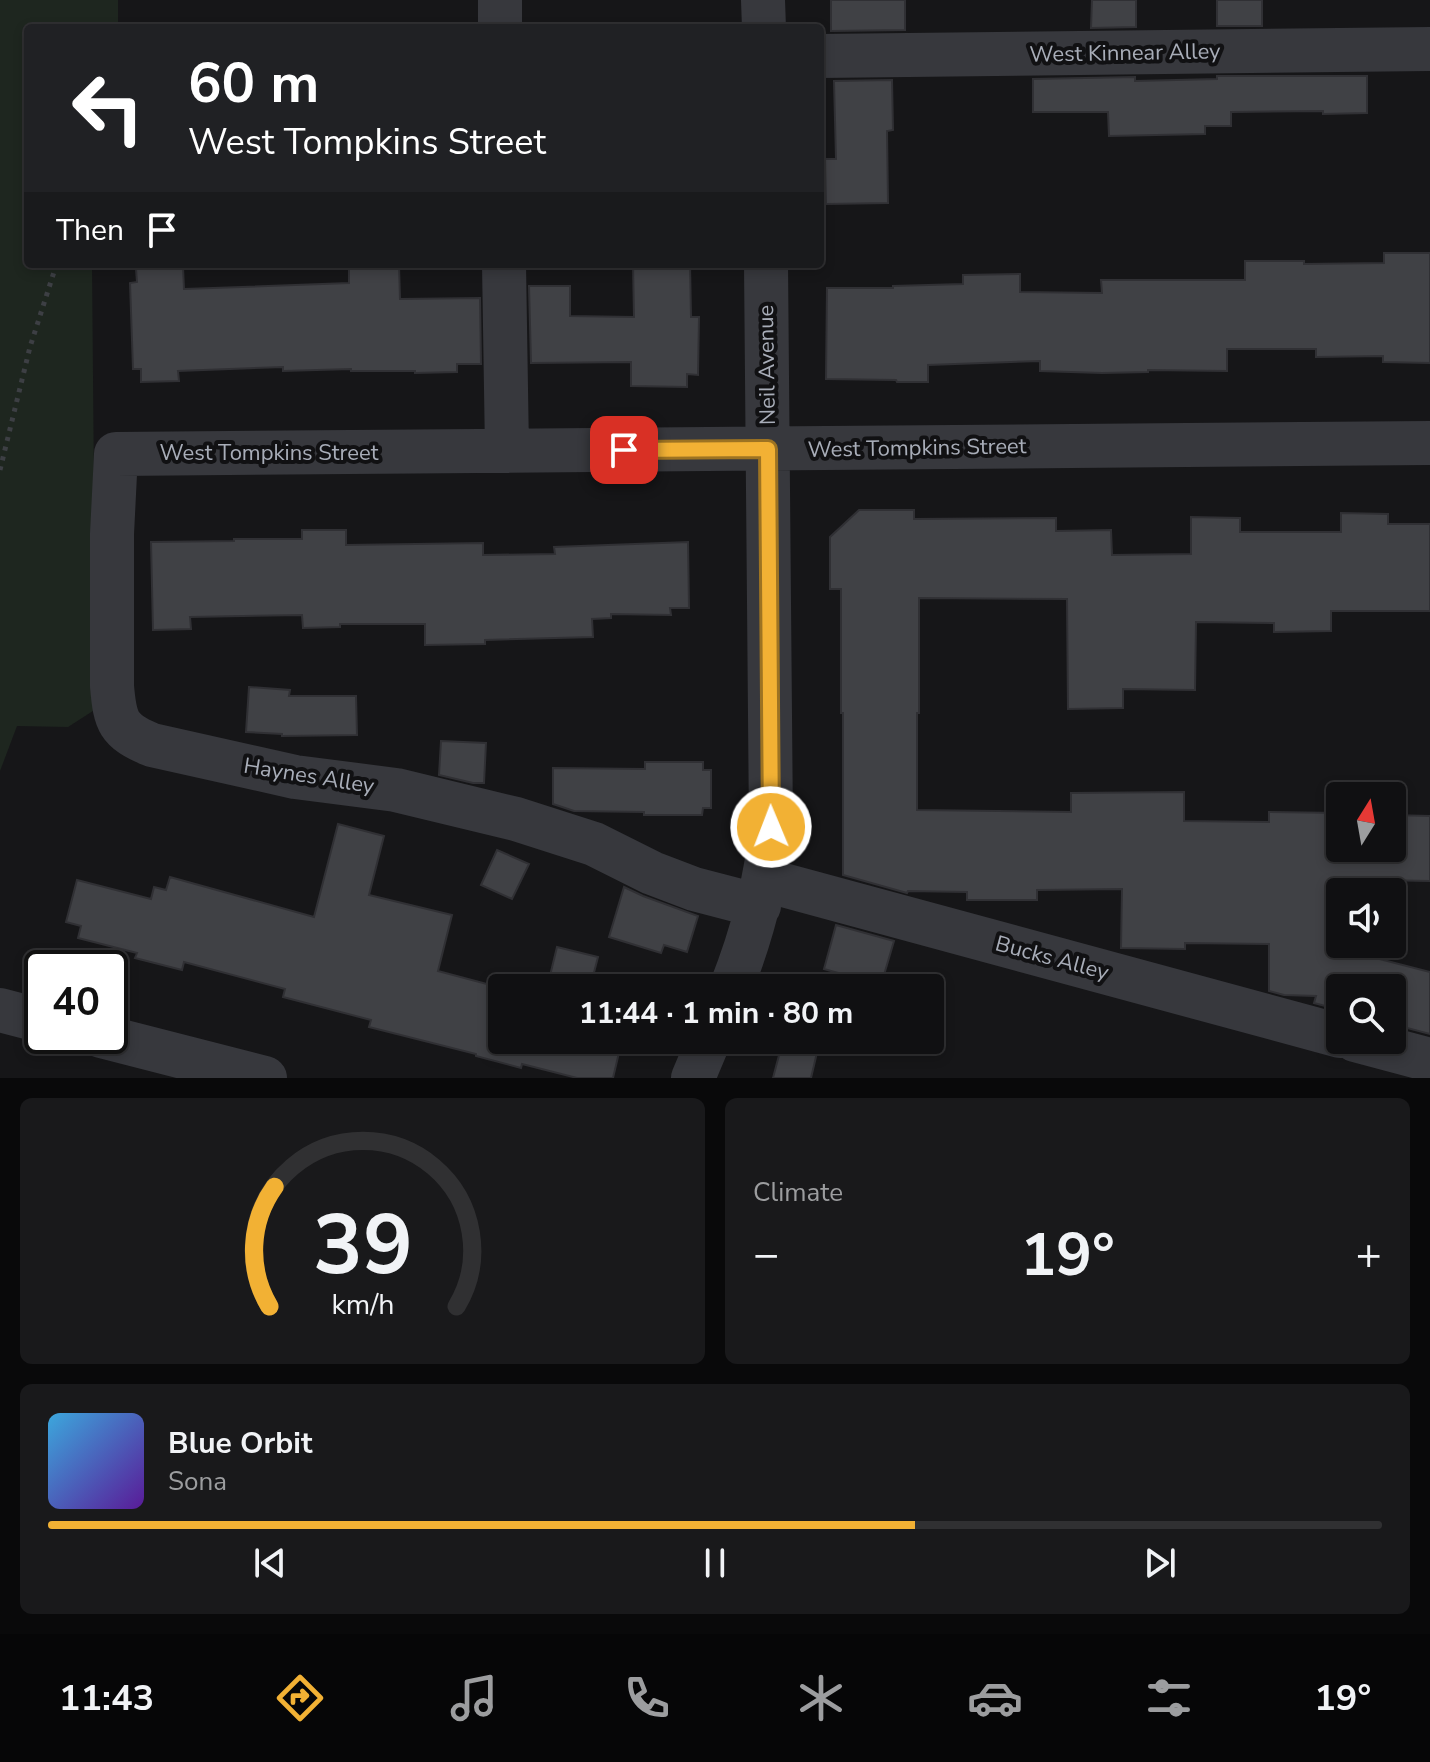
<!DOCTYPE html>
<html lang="en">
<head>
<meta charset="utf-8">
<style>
	body { margin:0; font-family:"Nunito Sans",sans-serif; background:#19191b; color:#f1f3f6; height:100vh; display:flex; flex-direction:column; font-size:30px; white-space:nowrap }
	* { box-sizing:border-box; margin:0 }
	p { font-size:26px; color:#9c9d9f }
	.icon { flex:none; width:44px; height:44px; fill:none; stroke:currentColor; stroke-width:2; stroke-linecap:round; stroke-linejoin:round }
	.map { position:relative; height:1078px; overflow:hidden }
	.details { display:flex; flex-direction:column; gap:20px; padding:20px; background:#09090a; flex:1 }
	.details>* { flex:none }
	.hud { position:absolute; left:24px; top:24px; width:800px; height:244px; border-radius:8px; box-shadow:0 4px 12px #0003,0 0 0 2px #303032; background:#202124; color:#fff; overflow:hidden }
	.needle { width:52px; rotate:11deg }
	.fabs { position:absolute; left:1326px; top:782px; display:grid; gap:16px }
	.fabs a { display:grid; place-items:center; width:80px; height:80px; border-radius:8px; background:#101012; box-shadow:0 4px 12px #0003,0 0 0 2px #303032; font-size:40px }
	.speed { position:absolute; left:24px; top:950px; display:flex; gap:16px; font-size:40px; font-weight:700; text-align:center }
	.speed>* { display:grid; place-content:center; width:104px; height:104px; border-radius:50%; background:#101012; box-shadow:0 4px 12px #0003,0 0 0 2px #303032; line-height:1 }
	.speed .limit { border:4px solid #111; border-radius:12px; background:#fff; color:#111 }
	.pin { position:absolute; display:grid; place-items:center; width:68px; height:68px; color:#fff; margin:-34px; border-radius:16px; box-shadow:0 4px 12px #0006 }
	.me { position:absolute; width:88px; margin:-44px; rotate:359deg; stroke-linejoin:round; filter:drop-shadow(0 0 6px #0008) }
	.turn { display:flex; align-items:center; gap:28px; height:168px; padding:0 32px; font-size:36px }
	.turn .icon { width:104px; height:104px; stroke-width:2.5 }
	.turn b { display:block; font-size:56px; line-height:68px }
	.then { display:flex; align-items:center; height:76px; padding:0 32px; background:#0003; gap:16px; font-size:30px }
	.big { font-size:60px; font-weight:700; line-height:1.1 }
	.details .card { flex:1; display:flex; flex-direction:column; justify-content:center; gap:12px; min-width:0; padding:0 28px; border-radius:12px; background:#19191b }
	.details .dial { align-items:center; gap:0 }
	.dial svg { height:208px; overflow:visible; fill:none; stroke:#303032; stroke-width:7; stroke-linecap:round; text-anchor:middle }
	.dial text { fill:#f1f3f6; stroke:none }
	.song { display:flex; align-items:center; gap:24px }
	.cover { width:96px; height:96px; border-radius:12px; background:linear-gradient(135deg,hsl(200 70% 55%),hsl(270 70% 35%)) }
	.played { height:8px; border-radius:4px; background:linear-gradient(90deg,#f2b134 65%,#303032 65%) }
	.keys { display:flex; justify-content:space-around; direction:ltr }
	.heat { display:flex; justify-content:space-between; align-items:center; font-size:44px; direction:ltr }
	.details .tiles { flex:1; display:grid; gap:20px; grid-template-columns:1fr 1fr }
	.card:last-child { grid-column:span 2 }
	.trip { position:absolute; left:488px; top:974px; width:456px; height:80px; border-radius:8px; background:#101012; box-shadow:0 4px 12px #0003,0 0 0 2px #303032; font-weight:700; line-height:80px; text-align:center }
	.tabs { display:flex; height:128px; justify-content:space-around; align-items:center; background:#060607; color:#9c9d9f }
	.tabs .icon { width:56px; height:56px }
	.tabs .selected { color:#f2b134 }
	.tabs b { font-size:36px; color:#f1f3f6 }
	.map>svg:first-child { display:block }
</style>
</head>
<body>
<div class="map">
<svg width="1430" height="1078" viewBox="0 0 1430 1078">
	<rect width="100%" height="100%" fill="#161618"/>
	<!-- green -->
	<path fill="#1e261f" d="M 0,0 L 118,0 L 118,23 L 122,28 L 28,28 L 28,264 L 92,264 L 96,709 L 68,727 L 17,726 L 0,771 Z"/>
	<!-- building -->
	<path fill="#404145" stroke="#303034" stroke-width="2" d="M 831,0 L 905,0 L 905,30 L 831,31 Z
		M 1092,0 L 1136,0 L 1136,27 L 1091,28 Z
		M 1217,0 L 1262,0 L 1262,26 L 1217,26 Z
		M 1217,76 L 1367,76 L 1367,113 L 1323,114 L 1323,111 L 1231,112 L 1231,126 L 1205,126 L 1205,134 L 1109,136 L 1108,112 L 1033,112 L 1033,79 L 1135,77 L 1135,81 L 1217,79 Z
		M 892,80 L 893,130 L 887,131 L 888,203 L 826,204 L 825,159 L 836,159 L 834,81 Z
		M 1384,253 L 1430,253 L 1430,363 L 1383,362 L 1383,356 L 1316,357 L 1316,349 L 1227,349 L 1227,371 L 1148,370 L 1148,372 L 1102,373 L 1040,371 L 1040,361 L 928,365 L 928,382 L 897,382 L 896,380 L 826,379 L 827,288 L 893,288 L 893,286 L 963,284 L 963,275 L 1020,274 L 1020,292 L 1102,293 L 1101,280 L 1245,280 L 1245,261 L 1304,261 L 1304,264 L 1384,263 Z
		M 633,264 L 690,264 L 691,317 L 699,317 L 698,375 L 687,374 L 687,387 L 631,386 L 631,362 L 531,363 L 529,286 L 570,286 L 570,316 L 634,317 Z
		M 399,265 L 400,299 L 480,298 L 481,364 L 457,364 L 457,372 L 415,373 L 415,371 L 351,371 L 351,369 L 283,371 L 283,367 L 178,371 L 179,381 L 141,382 L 141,369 L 133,369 L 130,283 L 137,282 L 136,269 L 183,267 L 184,289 L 349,283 L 349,266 Z
		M 859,510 L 914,510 L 914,519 L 1056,518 L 1056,531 L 1111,530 L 1112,555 L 1191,554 L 1191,517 L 1240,518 L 1240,532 L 1341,532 L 1341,513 L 1388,514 L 1388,524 L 1430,524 L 1430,611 L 1331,611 L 1331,631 L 1274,632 L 1274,623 L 1196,622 L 1195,690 L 1123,689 L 1123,708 L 1068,709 L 1067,599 L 919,598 L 919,713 L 917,713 L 917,810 L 1071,812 L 1071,793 L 1184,792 L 1184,821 L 1269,822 L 1269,812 L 1340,813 L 1340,848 L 1392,848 L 1392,815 L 1430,816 L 1430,881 L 1329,879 L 1329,946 L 1430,972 L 1430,1034 L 1392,1024 L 1392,988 L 1340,988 L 1340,1010 L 1314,1003 L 1316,996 L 1284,995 L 1269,991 L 1269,944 L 1185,943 L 1185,949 L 1121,948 L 1122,889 L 1037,890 L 1037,900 L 967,900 L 967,892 L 908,891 L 907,893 L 843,875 L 843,713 L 841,713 L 841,589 L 830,589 L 830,537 Z
		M 302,530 L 346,530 L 346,545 L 483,543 L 483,555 L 555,554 L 554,547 L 688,542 L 689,608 L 670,608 L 671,615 L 611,614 L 611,618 L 592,619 L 593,637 L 485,640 L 485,644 L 425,645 L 425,624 L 340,624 L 340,627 L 303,628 L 302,615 L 190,617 L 191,629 L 153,630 L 151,542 L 234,541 L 234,539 L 302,539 Z
		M 249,687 L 290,690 L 289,696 L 356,696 L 357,735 L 282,736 L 282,734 L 246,732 Z
		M 441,741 L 486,743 L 484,783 L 473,783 L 439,775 Z
		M 645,762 L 703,762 L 703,770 L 711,770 L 711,808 L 703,808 L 702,815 L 644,815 L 644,812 L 574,811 L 553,804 L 553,768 L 645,769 Z
		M 338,824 L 384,836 L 369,895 L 452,915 L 438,971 L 502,988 L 502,1040 L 622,1040 L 613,1078 L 577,1078 L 522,1064 L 521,1068 L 476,1056 L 476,1054 L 369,1027 L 371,1020 L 283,997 L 285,989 L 184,962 L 182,970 L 135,958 L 137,953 L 78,938 L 81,926 L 66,922 L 77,880 L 151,899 L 154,887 L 166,890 L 170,877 L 314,917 Z
		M 497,850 L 529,864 L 512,899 L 481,885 Z
		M 624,887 L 643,896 L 698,916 L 687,952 L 664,945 L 661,953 L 609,937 Z
		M 836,925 L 894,941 L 881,985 L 824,969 Z
		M 557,947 L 598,957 L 590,988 L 547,988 Z
		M 783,1040 L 820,1040 L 811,1078 L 773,1078 Z"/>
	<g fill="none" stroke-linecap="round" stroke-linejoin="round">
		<!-- path -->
		<path stroke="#3d3f44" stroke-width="5" stroke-dasharray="4 6" stroke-linecap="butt" d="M 0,470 L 30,347 L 54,272 L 59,264"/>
		<!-- minor -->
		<path stroke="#37383d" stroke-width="44" d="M 500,0 L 500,28
			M 763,0 L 764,28
			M 820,56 L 1430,49
			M 504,264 L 507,451
			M 765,880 L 1340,1036
			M 759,906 L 694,889 L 652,873 L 594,844 L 516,819 L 396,790 L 295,777 L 152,745 C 118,731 115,722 112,686 L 112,534 L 116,454 L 1430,443
			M 731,988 C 752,935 766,883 771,827 L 766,264
			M 0,1010 L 42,1021
			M 101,1036 L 265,1078
			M 1355,1040 L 1430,1060
			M 693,1078 L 709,1040"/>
	</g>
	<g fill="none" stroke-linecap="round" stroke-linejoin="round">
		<!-- route casing -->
		<g stroke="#9d7322" stroke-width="20">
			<path id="route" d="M 624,450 L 768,449 L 771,827"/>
		</g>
		<!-- route -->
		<use href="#route" stroke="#f2b134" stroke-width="14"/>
	</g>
	<g text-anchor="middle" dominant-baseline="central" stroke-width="8" stroke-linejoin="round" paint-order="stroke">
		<!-- street labels -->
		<g font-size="22" fill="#a8adb8" stroke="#111113">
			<text transform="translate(1125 53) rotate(-1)">West Kinnear Alley</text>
			<text transform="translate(767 365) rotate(-91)">Neil Avenue</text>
			<text transform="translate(917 448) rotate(-1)">West Tompkins Street</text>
			<text x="269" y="453">West Tompkins Street</text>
			<text transform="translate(309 776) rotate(9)">Haynes Alley</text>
			<text transform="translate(1052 958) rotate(15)">Bucks Alley</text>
		</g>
	</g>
</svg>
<div class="fabs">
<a><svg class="needle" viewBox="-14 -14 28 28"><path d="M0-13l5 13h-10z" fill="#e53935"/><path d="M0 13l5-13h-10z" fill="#9c9d9f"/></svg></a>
<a><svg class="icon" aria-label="sound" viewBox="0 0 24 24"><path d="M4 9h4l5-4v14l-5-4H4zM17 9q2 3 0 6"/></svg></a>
<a><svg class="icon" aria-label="search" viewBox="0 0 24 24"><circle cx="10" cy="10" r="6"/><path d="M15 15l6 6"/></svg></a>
</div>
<div class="speed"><div class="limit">40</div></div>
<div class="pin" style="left:624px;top:450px;background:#d93025"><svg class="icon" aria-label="arrive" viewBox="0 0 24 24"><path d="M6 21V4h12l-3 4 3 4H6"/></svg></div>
<svg class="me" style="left:771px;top:827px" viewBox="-20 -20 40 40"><circle r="17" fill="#f2b134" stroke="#fff" stroke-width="3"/><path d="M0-11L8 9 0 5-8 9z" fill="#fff"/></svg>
<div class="trip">11:44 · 1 min · 80 m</div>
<div class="hud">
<div class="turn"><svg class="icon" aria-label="left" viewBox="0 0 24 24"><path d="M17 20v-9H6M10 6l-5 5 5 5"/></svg><div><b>60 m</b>West Tompkins Street</div></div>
<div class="then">Then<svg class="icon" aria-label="arrive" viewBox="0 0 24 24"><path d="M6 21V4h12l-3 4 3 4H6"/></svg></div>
</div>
</div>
<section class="details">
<div class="tiles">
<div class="card dial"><svg viewBox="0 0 100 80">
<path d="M14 69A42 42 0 1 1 86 69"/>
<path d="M14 69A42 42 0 0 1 16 23" stroke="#f2b134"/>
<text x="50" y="56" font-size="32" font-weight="700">39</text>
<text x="50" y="72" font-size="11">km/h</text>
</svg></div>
<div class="card"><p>Climate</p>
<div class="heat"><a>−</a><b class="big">19°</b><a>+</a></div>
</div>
<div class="card">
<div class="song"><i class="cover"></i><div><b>Blue Orbit</b><p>Sona</p></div></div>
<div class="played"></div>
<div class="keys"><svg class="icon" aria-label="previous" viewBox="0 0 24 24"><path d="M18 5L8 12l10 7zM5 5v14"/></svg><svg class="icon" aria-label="pause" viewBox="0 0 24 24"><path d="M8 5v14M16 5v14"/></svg><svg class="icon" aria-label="next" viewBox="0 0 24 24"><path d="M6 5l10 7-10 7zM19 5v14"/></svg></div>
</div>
</div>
</section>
<nav class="tabs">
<b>11:43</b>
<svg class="icon selected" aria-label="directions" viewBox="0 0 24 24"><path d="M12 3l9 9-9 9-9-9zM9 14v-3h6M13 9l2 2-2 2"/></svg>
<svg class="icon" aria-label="music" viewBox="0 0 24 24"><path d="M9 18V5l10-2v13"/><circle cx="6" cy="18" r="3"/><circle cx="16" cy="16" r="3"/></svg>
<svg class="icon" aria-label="phone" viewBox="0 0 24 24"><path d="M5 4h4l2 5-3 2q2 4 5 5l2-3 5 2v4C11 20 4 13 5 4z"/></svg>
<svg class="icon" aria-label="climate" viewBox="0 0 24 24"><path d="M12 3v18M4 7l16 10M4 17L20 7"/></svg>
<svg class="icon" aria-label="car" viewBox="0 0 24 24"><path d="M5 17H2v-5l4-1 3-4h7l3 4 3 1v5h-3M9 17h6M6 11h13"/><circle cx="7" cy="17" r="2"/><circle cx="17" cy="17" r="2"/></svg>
<svg class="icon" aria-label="filters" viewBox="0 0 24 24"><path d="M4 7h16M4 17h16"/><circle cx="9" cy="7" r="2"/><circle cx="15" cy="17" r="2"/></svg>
<b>19°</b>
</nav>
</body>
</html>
